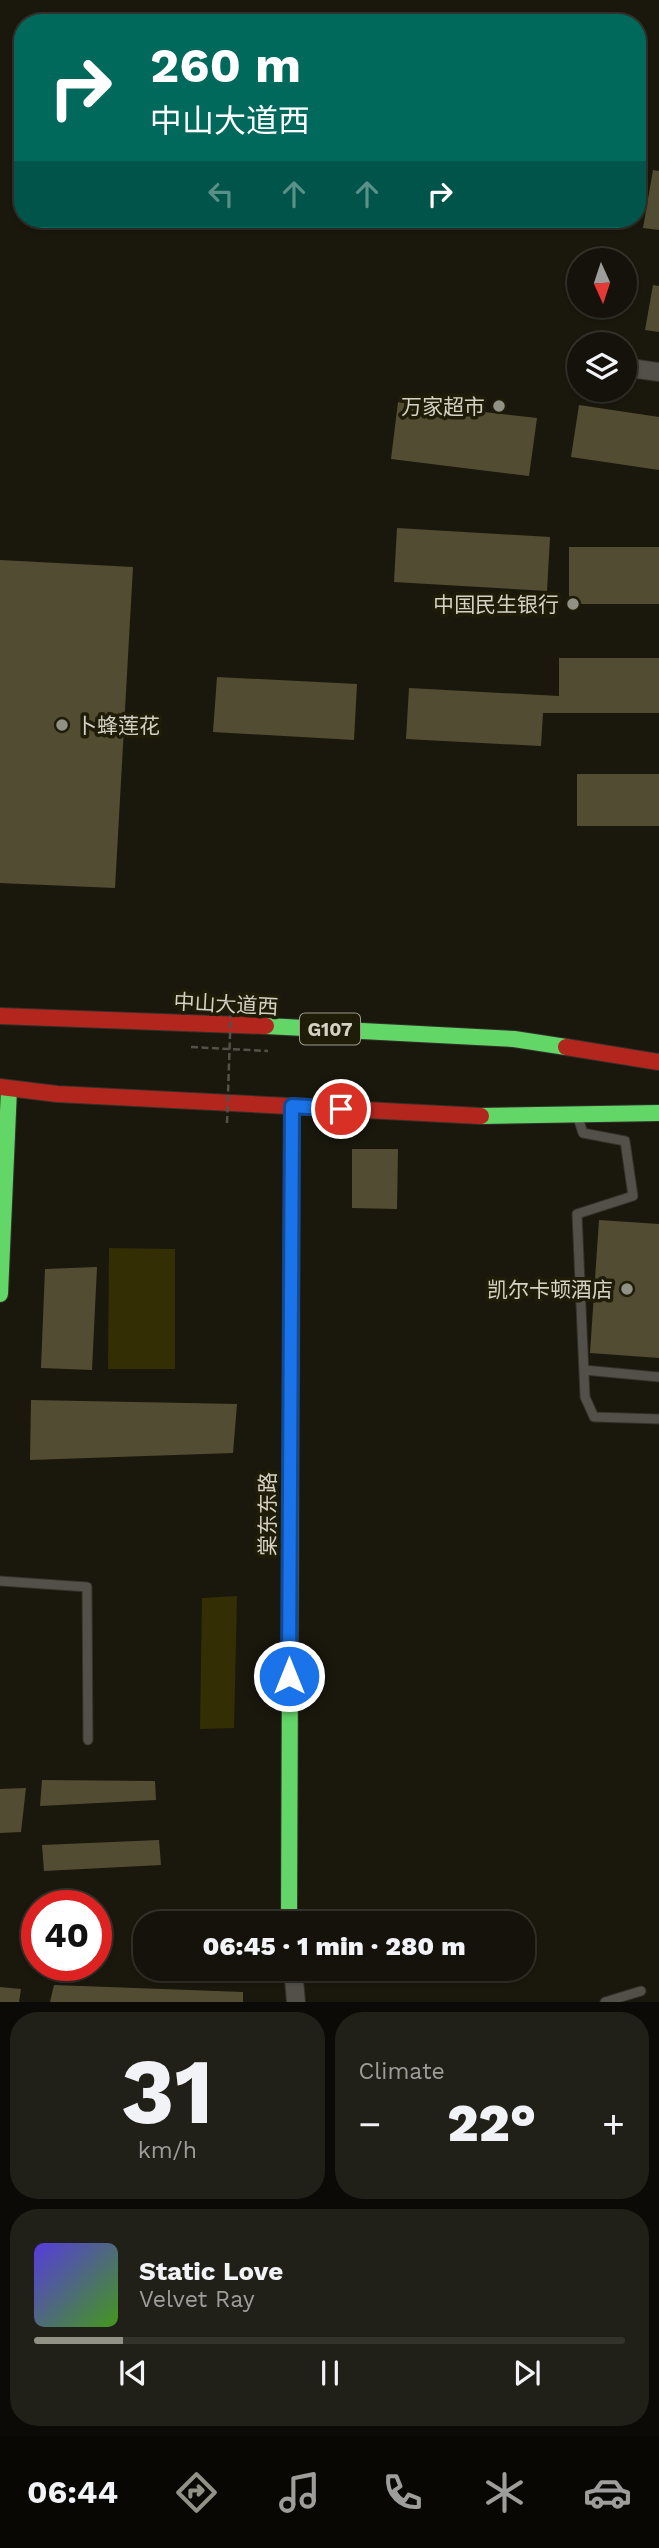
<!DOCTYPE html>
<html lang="en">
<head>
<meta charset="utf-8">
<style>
	body { margin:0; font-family:"Work Sans","Noto Sans SC",sans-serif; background:#212018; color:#f1f3f6; height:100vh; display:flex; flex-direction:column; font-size:26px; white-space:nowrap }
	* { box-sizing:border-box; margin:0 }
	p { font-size:23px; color:#9d9e9c }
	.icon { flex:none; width:38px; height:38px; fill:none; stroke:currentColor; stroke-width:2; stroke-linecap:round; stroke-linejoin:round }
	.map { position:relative; height:2002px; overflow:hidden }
	.side { display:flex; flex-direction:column; gap:10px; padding:10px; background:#0b0a06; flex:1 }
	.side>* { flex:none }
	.banner { position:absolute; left:14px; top:14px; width:632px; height:214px; border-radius:28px; box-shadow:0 2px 5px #0004,0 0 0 2px #33322b; background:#00695c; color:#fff; overflow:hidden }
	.needle { width:46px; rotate:177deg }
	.buttons { position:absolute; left:567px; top:248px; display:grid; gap:14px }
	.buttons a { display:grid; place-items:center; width:70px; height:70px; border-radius:50%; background:#14120a; box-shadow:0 2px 5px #0004,0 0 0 2px #33322b; font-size:35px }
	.speed { position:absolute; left:21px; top:1890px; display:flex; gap:14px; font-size:35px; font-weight:700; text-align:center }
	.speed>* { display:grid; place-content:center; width:91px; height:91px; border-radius:50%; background:#14120a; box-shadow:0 2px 5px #0004,0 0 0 2px #33322b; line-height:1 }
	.speed .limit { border:10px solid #d22; background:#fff; color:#111 }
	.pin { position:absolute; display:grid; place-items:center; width:60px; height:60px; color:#fff; margin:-30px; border:4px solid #fff; border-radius:50%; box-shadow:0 2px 7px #0007 }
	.me { position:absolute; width:77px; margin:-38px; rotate:0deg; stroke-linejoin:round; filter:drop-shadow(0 0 5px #0008) }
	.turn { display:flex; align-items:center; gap:24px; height:147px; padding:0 21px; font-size:32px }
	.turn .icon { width:91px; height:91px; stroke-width:2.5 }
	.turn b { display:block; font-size:49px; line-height:60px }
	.lanes { display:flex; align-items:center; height:66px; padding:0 21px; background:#0003; justify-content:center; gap:35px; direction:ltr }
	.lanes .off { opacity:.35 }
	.big { font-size:52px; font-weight:800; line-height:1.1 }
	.side .tile { flex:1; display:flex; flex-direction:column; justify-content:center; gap:10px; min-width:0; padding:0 24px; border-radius:28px; background:#212018 }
	.side .dial { align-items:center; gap:0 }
	.dial b { font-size:91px; line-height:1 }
	.song { display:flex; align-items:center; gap:21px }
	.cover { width:84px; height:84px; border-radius:10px; background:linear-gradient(135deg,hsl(250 70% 55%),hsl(100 70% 35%)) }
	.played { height:7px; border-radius:4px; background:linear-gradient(90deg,#929185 15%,#33322b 15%) }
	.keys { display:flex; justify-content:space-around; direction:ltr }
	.heat { display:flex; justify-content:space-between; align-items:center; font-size:38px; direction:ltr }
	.side .tiles { flex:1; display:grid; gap:10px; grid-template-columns:1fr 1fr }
	.tile:last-child { grid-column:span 2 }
	.trip { position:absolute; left:133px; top:1911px; width:402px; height:70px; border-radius:28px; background:#14120a; box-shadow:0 2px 5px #0004,0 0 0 2px #33322b; font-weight:800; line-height:70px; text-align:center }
	.dock { display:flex; height:112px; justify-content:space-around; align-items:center; background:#080704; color:#9d9e9c }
	.dock .icon { width:49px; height:49px }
	.dock .selected { color:#929185 }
	.dock b { font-size:32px; color:#f1f3f6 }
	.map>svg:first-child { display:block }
</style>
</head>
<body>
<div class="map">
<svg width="659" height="2002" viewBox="0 0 659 2002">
	<rect width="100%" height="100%" fill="#1a180d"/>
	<!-- green -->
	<path fill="#342e04" d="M 109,1248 L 175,1249 L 175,1369 L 108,1369 Z
		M 237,1596 L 234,1728 L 200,1729 L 202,1598 Z"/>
	<!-- building -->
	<path fill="#524d32" d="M 653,170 L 659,171 L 659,230 L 643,228 Z
		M 653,285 L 659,286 L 659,332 L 645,330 Z
		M 398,402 L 537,418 L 529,476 L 391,459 Z
		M 579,405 L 659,417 L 659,470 L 571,457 Z
		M 397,528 L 550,537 L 547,591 L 394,582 Z
		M 569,547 L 659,547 L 659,604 L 569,604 Z
		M 0,560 L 133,567 L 115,888 L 0,883 Z
		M 559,658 L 659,658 L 659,713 L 543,713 L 541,746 L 406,739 L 409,688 L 559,696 Z
		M 217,677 L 357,684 L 354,740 L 213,732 Z
		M 577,774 L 659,774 L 659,826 L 577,826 Z
		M 352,1149 L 398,1149 L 397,1209 L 352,1208 Z
		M 599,1220 L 659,1224 L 659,1358 L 590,1353 Z
		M 97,1267 L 92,1370 L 41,1368 L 45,1269 Z
		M 31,1400 L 237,1404 L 233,1453 L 30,1460 Z
		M 42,1780 L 155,1781 L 156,1800 L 40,1806 Z
		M 26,1788 L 21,1832 L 0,1833 L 0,1789 Z
		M 159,1840 L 161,1865 L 44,1871 L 42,1845 Z
		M 54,1985 L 243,1992 L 243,2002 L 50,2002 Z
		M 0,1987 L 21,1989 L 19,2002 L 0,2002 Z"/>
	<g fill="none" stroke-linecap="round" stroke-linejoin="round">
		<!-- lane casing -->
		<g stroke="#32312a" stroke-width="11">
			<path id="lane" d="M 579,1121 L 583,1133 L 625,1141 L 633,1196 L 577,1214 L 585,1397 L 594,1417 L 659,1419
				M 584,1370 L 659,1377
				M 0,1581 L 87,1587 L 88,1740
				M 605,2002 L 641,1991"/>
		</g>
		<!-- street casing -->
		<g stroke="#32312a" stroke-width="20">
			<path id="street" d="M 637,369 L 659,372
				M 293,1969 L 296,2002"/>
		</g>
		<!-- fast casing -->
		<g stroke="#32312a" stroke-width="18">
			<path id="fast" d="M 266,1026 L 514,1039 L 566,1047
				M 481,1116 L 659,1113
				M 0,1294 L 9,1089
				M 289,1923 L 291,1402"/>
		</g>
		<!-- slow casing -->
		<g stroke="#32312a" stroke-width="18">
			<path id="slow" d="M 291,1402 L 292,1106"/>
		</g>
		<!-- jam casing -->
		<g stroke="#32312a" stroke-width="18">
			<path id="jam" d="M 0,1016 L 266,1026
				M 566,1047 L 659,1062
				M 0,1087 L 57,1094 L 481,1116"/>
		</g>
		<!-- path -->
		<path stroke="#53524a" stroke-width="2.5" stroke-dasharray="7 3.5" stroke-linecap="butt" d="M 191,1047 L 268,1051"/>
		<!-- lane -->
		<use href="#lane" stroke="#525049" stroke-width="9"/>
		<!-- street -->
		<use href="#street" stroke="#525049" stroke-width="18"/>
		<!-- fast -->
		<use href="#fast" stroke="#63d668" stroke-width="16"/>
		<!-- slow -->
		<use href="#slow" stroke="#ff974d" stroke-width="16"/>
		<!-- jam -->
		<use href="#jam" stroke="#b3261e" stroke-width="16"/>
		<!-- path-bridge -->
		<path stroke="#53524a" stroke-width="2.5" stroke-dasharray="7 3.5" stroke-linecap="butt" d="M 227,1123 L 231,1006"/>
	</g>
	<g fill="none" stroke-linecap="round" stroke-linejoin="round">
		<!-- route casing -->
		<g stroke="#114b97" stroke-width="18">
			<path id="route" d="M 289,1676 L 292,1106 L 341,1109"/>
		</g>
		<!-- route -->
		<use href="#route" stroke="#1a73e8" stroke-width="12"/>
	</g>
	<!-- markers -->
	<g fill="#929185" stroke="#1f1c08" stroke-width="2.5">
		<circle cx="499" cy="406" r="7"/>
		<circle cx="573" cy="604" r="7"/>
		<circle cx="62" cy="725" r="7"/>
		<circle cx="627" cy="1289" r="7"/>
	</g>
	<g text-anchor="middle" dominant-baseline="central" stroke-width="7" stroke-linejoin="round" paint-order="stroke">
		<!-- shield labels -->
		<rect fill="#1f1c08" stroke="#9d9b8c" stroke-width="2" x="300" y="1013.5" width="60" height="31" rx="5"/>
		<g font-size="19" font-weight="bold" fill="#d3d2c5">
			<text x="330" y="1029">G107</text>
		</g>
		<!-- poi labels -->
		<g font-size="21" fill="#d3d2c5" stroke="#1f1c08" text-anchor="end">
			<text x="485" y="406">万家超市</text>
			<text x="559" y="604">中国民生银行</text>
			<text x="76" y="725" text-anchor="start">卜蜂莲花</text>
			<text x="613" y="1289">凯尔卡顿酒店</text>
		</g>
		<!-- street labels -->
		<g font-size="21" fill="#d3d2c5" stroke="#1f1c08">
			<text transform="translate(226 1004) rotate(3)">中山大道西</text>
			<text transform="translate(267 1514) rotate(-90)">棠东东路</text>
		</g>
	</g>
</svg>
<div class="buttons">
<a><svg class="needle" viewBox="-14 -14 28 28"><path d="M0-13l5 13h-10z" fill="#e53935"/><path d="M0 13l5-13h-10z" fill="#9d9e9c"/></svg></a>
<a><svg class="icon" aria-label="layers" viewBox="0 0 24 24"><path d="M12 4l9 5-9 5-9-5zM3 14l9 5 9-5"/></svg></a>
</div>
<div class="speed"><div class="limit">40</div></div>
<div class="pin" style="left:341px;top:1109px;background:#d93025"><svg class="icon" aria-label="arrive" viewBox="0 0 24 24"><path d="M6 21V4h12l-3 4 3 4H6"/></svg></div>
<svg class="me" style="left:289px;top:1676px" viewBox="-20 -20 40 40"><circle r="17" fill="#1a73e8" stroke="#fff" stroke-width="3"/><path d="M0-11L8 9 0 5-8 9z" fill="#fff"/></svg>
<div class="trip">06:45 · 1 min · 280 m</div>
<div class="banner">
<div class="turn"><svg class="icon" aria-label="right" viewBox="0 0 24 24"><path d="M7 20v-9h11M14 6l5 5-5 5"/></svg><div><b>260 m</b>中山大道西</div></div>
<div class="lanes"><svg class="icon off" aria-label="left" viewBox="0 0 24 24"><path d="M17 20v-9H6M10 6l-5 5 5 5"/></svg><svg class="icon off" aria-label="ahead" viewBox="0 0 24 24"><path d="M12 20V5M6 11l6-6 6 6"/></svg><svg class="icon off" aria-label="ahead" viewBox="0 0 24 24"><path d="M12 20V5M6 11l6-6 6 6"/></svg><svg class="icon" aria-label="right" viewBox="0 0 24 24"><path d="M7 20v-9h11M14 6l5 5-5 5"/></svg></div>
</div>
</div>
<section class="side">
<div class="tiles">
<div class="tile dial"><b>31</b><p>km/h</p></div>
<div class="tile"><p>Climate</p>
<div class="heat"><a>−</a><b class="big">22°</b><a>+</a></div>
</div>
<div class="tile">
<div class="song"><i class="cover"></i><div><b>Static Love</b><p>Velvet Ray</p></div></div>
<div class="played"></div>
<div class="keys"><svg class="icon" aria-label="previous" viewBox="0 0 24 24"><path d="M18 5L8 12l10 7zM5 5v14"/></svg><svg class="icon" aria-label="pause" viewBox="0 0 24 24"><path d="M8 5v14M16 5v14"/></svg><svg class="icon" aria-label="next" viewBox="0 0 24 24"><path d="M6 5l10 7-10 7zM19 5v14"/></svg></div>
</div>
</div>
</section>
<nav class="dock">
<b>06:44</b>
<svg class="icon selected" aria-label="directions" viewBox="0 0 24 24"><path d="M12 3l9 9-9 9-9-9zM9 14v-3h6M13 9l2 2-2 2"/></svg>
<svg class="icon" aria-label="music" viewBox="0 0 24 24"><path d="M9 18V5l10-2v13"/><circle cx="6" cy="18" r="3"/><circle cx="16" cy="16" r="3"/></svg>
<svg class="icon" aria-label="phone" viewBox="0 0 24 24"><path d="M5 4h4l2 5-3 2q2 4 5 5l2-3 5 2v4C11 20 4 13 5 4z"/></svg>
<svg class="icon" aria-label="climate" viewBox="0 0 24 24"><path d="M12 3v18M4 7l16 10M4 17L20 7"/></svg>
<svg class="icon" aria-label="car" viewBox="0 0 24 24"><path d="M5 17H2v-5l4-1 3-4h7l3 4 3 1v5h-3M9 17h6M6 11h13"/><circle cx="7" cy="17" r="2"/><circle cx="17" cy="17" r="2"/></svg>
</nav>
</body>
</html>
